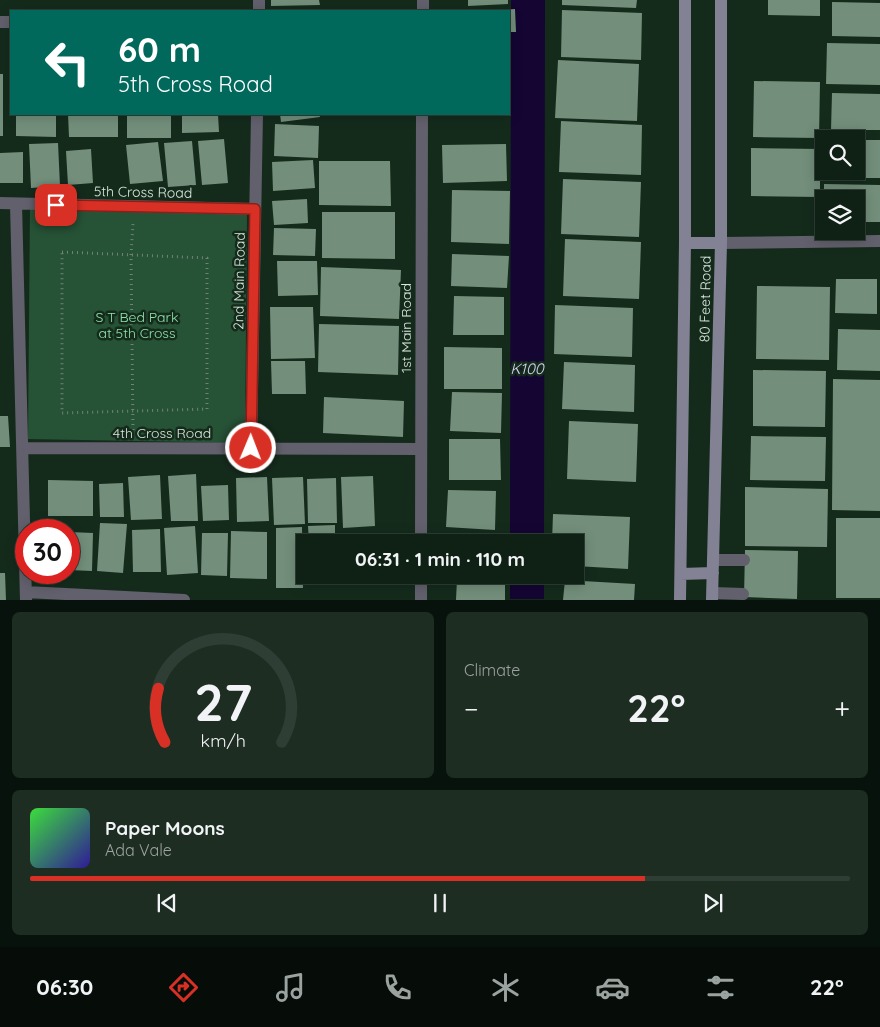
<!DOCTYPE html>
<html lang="en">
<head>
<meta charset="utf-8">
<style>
	body { margin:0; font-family:Quicksand,sans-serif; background:#1d2d22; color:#f1f3f6; height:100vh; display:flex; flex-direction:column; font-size:19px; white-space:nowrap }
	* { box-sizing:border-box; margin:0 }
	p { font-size:16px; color:#9ba3a0 }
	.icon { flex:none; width:28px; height:28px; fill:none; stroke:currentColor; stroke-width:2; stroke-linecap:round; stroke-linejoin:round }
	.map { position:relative; height:600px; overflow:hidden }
	.sheet { display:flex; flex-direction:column; gap:12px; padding:12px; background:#08120c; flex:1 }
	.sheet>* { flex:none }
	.banner { position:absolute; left:10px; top:10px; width:500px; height:105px; border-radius:0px; box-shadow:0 2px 12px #0003,0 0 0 1px #2f3e34; background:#00695c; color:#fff; overflow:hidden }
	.controls { position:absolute; left:815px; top:130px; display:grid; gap:10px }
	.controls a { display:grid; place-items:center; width:50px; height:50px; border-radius:0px; background:#0f2015; box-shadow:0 2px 12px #0003,0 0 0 1px #2f3e34; font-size:25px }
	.speed { position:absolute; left:15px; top:519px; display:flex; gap:10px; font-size:25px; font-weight:700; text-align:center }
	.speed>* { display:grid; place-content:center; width:65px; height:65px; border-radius:50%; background:#0f2015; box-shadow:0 2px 12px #0003,0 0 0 1px #2f3e34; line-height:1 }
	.speed .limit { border:8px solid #d22; background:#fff; color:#111 }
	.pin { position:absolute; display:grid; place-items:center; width:42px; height:42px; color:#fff; margin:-21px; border-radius:10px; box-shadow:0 2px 8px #0006 }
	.me { position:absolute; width:55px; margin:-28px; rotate:1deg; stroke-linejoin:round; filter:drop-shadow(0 0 4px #0008) }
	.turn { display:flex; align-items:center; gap:18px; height:105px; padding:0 25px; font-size:22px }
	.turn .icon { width:65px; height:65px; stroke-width:2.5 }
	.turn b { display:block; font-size:35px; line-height:42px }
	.big { font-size:38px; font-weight:700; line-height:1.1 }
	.sheet .tile { flex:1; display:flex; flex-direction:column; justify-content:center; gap:8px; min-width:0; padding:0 18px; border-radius:8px; background:#1d2d22 }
	.sheet .dial { align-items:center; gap:0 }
	.dial svg { height:130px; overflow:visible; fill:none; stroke:#2f3e34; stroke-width:7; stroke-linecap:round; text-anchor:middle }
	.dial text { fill:#f1f3f6; stroke:none }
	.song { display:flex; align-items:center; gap:15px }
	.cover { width:60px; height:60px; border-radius:8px; background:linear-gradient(135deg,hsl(120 70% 55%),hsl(250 70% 35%)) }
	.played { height:5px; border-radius:2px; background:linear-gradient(90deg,#d93025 75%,#2f3e34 75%) }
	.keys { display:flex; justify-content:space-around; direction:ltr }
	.heat { display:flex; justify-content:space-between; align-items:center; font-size:28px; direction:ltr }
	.sheet .tiles { flex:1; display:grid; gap:12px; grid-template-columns:1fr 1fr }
	.tile:last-child { grid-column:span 2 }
	.trip { position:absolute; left:296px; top:534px; width:288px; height:50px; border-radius:0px; background:#0f2015; box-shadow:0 2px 12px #0003,0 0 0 1px #2f3e34; font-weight:700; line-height:50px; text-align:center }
	.menu { display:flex; height:80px; justify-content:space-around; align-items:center; background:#060d08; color:#9ba3a0 }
	.menu .icon { width:35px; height:35px }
	.menu .current { color:#d93025 }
	.menu b { font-size:22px; color:#f1f3f6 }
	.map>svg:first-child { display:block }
</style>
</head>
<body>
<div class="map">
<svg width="880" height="600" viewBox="0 0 880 600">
	<rect width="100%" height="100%" fill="#142b1c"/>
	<!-- green -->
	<path fill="#265236" d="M 30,207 L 247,211 L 245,443 L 28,439 Z"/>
	<!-- water -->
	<path fill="#140533" d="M 511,0 L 545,0 L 544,542 L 510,542 Z
		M 510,575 L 544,575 L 544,599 L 510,599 Z"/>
	<!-- building -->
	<path fill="#738e7b" d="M 271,0 L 319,0 L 320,5 L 271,6 Z
		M 468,0 L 508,0 L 508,4 L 468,6 Z
		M 562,0 L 637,0 L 636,8 L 562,5 Z
		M 768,0 L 820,0 L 820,16 L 768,15 Z
		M 832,2 L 880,3 L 880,37 L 832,36 Z
		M 515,9 L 516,32 L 509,32 L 509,11 L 499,11 L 499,10 Z
		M 562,10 L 642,13 L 641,60 L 561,57 Z
		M 827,43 L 880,44 L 880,85 L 826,84 Z
		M 558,60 L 639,64 L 637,121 L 555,118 Z
		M 0,74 L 3,74 L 3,136 L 0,136 Z
		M 754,81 L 820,82 L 819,138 L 753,137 Z
		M 832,93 L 880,94 L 880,130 L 831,130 Z
		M 16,114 L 56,114 L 56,137 L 16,136 Z
		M 68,114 L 118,114 L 118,137 L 69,137 Z
		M 127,114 L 171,114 L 171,138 L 127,138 Z
		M 182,114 L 218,114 L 219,132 L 182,133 Z
		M 280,114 L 319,114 L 320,117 L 281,122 Z
		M 561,121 L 642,125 L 641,175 L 559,172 Z
		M 275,124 L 319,126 L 318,158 L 274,156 Z
		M 224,139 L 228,183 L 202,185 L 198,141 Z
		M 856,140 L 880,140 L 880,178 L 827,178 L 827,171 L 856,171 Z
		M 192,141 L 196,185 L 168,187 L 164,143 Z
		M 158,142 L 163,181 L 130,184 L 126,145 Z
		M 58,143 L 60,186 L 31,188 L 29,144 Z
		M 506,144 L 507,181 L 443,183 L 442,145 Z
		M 751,148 L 820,149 L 820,197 L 751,196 Z
		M 91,149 L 93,183 L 68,185 L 66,151 Z
		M 23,152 L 23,183 L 0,183 L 0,153 Z
		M 313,160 L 315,188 L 273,191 L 272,162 Z
		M 319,161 L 390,161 L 391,206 L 319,205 Z
		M 563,179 L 641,182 L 639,237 L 561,234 Z
		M 824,184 L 880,185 L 880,222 L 856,222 L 856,199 L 824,199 Z
		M 452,190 L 510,191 L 509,244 L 451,242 Z
		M 307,199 L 308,223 L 274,225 L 272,201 Z
		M 322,212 L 395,212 L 395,259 L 322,258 Z
		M 274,228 L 316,229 L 315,256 L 273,255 Z
		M 565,239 L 641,242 L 639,299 L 563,296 Z
		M 452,254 L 509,256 L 507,288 L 451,286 Z
		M 277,261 L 317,261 L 318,295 L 278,296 Z
		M 321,267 L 401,270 L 399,319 L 320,316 Z
		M 836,279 L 877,279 L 877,314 L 835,313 Z
		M 757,286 L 830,287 L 829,360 L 756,359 Z
		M 454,296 L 504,297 L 504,335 L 453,335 Z
		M 555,305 L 633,308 L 632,357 L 554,354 Z
		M 270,307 L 313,307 L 315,358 L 271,359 Z
		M 319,324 L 399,326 L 398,375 L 318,372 Z
		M 838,329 L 880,330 L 880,371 L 837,370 Z
		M 444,347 L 502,348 L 502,389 L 444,389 Z
		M 271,361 L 305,361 L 306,394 L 272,394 Z
		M 564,362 L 635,365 L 634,412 L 562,409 Z
		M 753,370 L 826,371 L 825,427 L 753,426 Z
		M 833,379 L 880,380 L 880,511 L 832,510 Z
		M 452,392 L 502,393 L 501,433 L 450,431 Z
		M 324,397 L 404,401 L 403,437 L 323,433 Z
		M 0,416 L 8,416 L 10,447 L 0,447 Z
		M 569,421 L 638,424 L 636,482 L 567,479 Z
		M 751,436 L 826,437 L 825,481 L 750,480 Z
		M 449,439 L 500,439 L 501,480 L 449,480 Z
		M 196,474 L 198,521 L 171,521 L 168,476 Z
		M 160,475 L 162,519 L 131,520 L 128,477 Z
		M 373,476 L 375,526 L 343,528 L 341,477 Z
		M 267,477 L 269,521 L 237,522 L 236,478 Z
		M 303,477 L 305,524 L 274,525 L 272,478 Z
		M 336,478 L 337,523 L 308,523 L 307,479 Z
		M 48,480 L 93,481 L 93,516 L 48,516 Z
		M 123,483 L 124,517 L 100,517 L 99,484 Z
		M 228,485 L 229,520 L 203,521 L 201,486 Z
		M 745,487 L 828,489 L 827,547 L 745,546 Z
		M 448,490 L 496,491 L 495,530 L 446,527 Z
		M 553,514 L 630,517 L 628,569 L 575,566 L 575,542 L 552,542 Z
		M 836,518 L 880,518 L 880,598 L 836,598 Z
		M 100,523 L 127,524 L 123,573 L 97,571 Z
		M 335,525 L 335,542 L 309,542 L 308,526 Z
		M 195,526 L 198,573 L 167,575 L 164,528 Z
		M 302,527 L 303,588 L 276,588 L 276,528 Z
		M 160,529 L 161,572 L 133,572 L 132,530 Z
		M 231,531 L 267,532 L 267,579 L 230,578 Z
		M 69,532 L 93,533 L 92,571 L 69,570 Z
		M 202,533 L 228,533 L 227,576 L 201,575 Z
		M 373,536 L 373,542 L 343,542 L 343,537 Z
		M 460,537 L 502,540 L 502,542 L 459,542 Z
		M 745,550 L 798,551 L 797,599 L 744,597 Z
		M 0,573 L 5,573 L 6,600 L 0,600 Z
		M 457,579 L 505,581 L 505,600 L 456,600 Z
		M 565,580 L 635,584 L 634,600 L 563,600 Z"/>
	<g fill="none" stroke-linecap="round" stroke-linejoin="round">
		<!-- path -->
		<path stroke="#708376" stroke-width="3" stroke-dasharray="1 4" stroke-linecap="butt" d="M 62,252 L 207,258 L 207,409 L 62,413 Z
			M 133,430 L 131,255 L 133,224"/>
		<!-- service -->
		<path stroke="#62606c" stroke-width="12" d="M 713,560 L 744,560
			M 713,593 L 743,594"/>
		<!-- minor -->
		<path stroke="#62606c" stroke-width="12" d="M 259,0 L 259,11
			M 423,11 L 423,0
			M 0,22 L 11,22
			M 0,203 L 255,209
			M 16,204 L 26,600
			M 721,243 L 880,241
			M 23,448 L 420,449
			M 251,448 L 257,114
			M 421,542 L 422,114
			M 421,575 L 421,600
			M 26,592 L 184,600"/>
		<!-- secondary -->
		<path stroke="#838194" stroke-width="12" d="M 685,243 L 721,243
			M 681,574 L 713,573
			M 680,600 L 685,243 L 685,0
			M 712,600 L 721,243 L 721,0"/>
	</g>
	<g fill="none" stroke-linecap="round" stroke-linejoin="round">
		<!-- route casing -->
		<g stroke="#8d1f18" stroke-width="12">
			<path id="route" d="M 56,205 L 255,209 L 251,448"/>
		</g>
		<!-- route -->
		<use href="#route" stroke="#d93025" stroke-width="9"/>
	</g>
	<g text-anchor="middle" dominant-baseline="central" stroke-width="5" stroke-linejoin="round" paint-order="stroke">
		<!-- street labels -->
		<g font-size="14" fill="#d9e7dc" stroke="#142b1c">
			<text transform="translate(143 192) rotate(1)">5th Cross Road</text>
			<text transform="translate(239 281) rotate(-89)">2nd Main Road</text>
			<text transform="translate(705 299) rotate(-89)">80 Feet Road</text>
			<text transform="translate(406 328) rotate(-90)">1st Main Road</text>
			<text x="162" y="433">4th Cross Road</text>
		</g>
		<!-- park labels -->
		<g font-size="14" fill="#8ee1a9" stroke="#142b1c">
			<text x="137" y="317">S T Bed Park<tspan x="137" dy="16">at 5th Cross</tspan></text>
		</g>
		<!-- water labels -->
		<g font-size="15" font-style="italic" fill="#d6d2f3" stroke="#142b1c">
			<text x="527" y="368">K100</text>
		</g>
	</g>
</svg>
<div class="controls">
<a><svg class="icon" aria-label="search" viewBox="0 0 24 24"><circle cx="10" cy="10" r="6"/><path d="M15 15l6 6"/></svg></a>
<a><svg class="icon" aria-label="layers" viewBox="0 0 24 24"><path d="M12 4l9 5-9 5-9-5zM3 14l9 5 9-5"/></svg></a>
</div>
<div class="speed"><div class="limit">30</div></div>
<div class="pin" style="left:56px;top:205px;background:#d93025"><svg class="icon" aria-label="arrive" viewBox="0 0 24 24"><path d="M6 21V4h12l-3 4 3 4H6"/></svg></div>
<svg class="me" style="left:251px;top:448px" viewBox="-20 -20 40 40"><circle r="17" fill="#d93025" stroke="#fff" stroke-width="3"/><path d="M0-11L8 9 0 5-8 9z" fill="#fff"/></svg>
<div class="trip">06:31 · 1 min · 110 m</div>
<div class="banner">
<div class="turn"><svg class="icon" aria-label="left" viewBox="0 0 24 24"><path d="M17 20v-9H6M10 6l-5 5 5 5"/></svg><div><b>60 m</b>5th Cross Road</div></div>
</div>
</div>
<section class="sheet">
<div class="tiles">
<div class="tile dial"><svg viewBox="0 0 100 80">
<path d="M14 69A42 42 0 1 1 86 69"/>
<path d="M14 69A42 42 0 0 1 10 36" stroke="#d93025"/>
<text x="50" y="56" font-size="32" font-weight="700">27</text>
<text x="50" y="72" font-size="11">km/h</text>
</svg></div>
<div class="tile"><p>Climate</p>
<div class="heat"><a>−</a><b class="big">22°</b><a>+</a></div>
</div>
<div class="tile">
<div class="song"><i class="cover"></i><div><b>Paper Moons</b><p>Ada Vale</p></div></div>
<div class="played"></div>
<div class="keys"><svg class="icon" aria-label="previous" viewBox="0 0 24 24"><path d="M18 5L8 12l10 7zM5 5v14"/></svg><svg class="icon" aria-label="pause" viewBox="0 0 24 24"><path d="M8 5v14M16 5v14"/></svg><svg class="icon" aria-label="next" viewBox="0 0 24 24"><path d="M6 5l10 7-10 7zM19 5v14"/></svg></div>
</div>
</div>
</section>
<nav class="menu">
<b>06:30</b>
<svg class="icon current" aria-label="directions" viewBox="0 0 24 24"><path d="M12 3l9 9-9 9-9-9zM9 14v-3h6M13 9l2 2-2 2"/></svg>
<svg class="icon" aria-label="music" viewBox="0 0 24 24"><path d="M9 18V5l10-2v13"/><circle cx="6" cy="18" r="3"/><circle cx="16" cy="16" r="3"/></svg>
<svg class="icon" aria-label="phone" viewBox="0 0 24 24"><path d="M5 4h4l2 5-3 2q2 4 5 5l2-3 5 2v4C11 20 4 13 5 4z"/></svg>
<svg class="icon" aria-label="climate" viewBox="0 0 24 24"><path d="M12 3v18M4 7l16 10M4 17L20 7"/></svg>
<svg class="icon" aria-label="car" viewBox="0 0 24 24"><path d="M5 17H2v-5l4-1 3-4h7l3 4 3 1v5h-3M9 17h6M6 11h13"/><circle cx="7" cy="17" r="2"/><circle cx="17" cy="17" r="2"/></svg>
<svg class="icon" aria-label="filters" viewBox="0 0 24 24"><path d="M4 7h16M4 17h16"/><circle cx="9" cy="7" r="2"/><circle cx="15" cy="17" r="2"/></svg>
<b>22°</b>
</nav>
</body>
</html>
